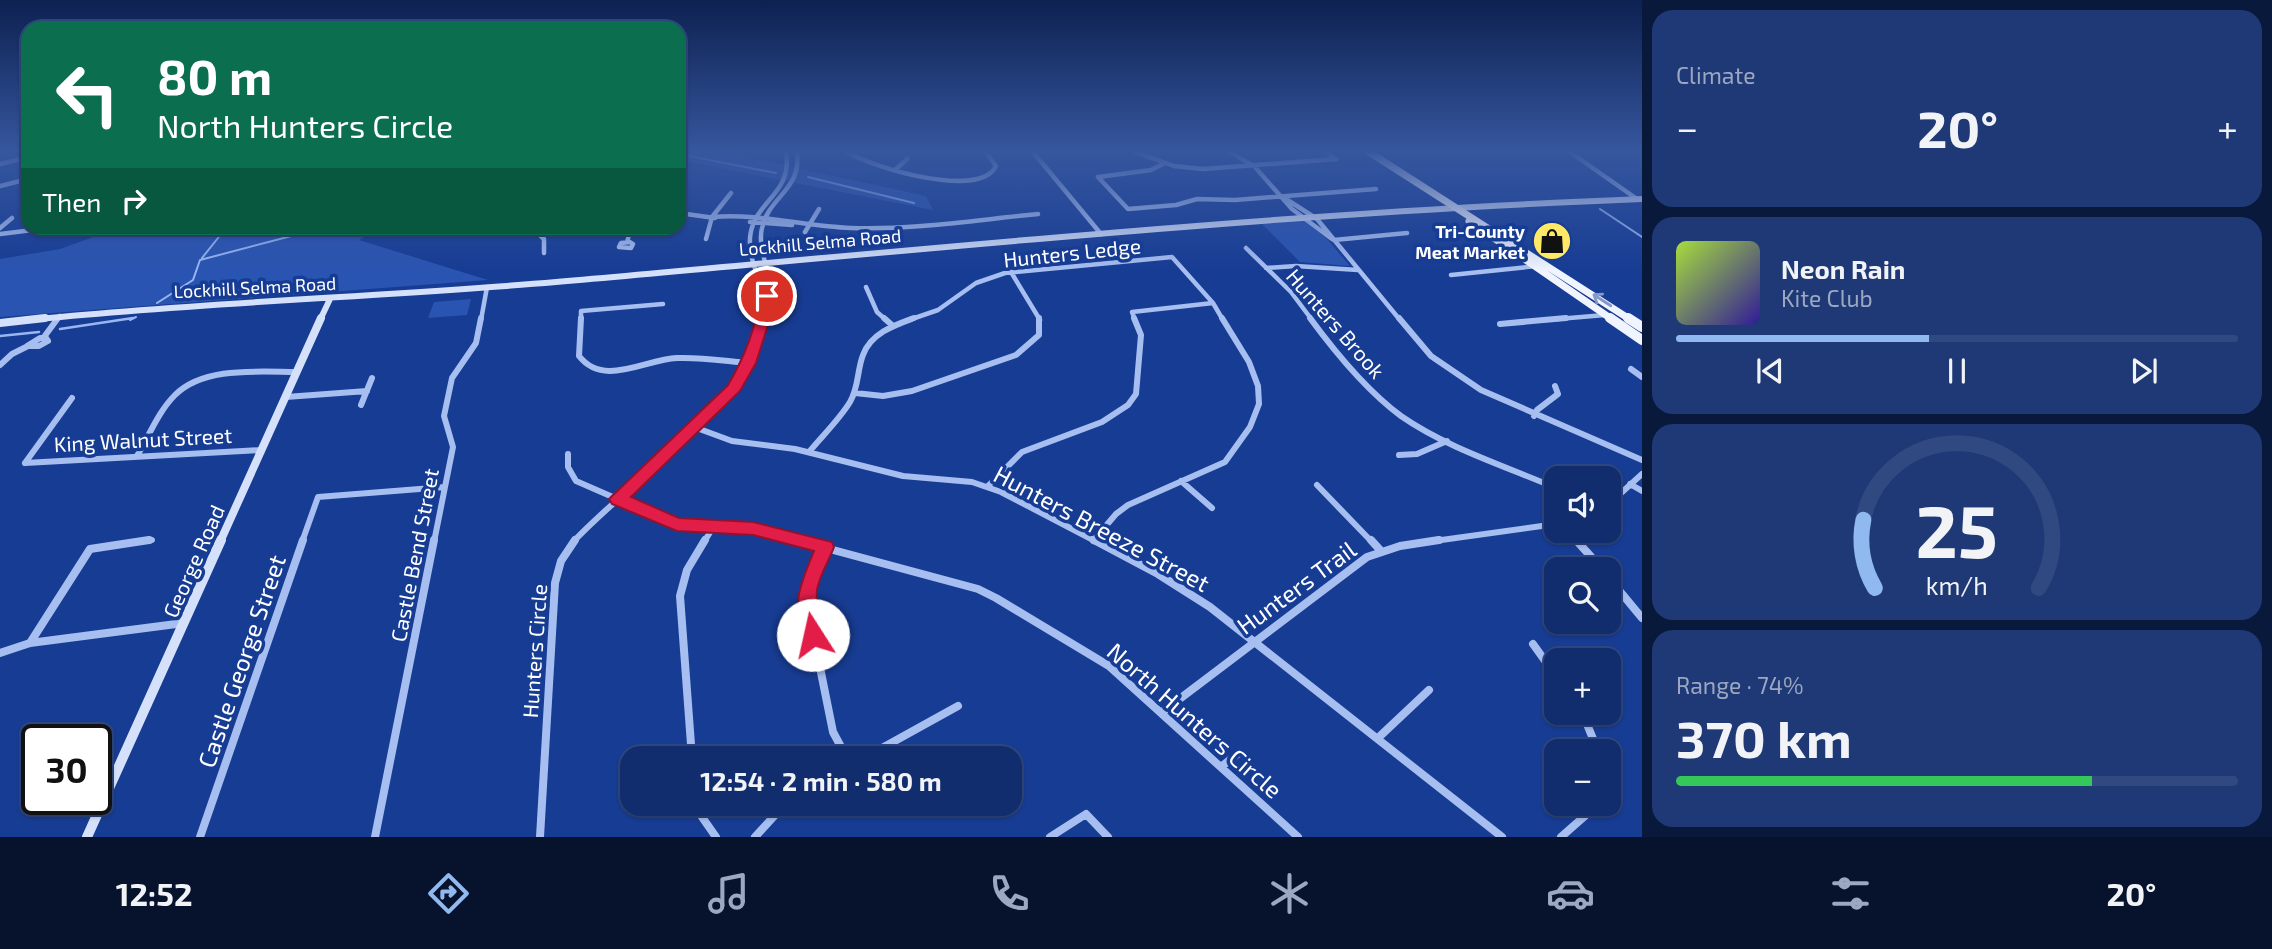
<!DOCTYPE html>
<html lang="en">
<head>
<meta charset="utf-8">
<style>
	body { margin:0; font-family:"Exo 2",sans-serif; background:#1e3976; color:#f1f3f6; height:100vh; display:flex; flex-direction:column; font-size:26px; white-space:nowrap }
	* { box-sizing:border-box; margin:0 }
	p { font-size:23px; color:#9ca8c2 }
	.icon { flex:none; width:38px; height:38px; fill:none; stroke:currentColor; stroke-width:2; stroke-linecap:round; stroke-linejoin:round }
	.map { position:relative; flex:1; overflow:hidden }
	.panel { display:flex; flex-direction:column; gap:10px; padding:10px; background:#09193c; width:630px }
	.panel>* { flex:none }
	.top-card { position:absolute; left:21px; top:21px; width:665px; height:214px; border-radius:21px; box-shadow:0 2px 5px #0004,0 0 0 2px #304981; background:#0b6e4f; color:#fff; overflow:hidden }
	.buttons { position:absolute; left:1544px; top:466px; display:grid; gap:14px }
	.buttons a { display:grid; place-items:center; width:77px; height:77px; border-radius:14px; background:#112d6e; box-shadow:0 2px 5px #0004,0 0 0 2px #304981; font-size:35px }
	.speed { position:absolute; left:21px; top:724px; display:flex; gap:14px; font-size:35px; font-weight:700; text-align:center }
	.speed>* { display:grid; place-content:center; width:91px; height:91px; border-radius:50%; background:#112d6e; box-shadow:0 2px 5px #0004,0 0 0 2px #304981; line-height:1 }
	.speed .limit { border:4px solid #111; border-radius:10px; background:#fff; color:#111 }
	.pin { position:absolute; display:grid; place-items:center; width:60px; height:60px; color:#fff; margin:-30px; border:4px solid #fff; border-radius:50%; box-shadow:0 2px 7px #0007 }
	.me { position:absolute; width:77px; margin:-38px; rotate:350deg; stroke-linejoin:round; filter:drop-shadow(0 0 5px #0008) }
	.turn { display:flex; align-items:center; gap:24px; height:147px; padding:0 21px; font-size:32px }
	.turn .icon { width:91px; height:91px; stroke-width:2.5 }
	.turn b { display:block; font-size:49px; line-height:60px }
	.then { display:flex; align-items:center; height:66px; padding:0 21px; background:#0003; gap:14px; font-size:26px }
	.big { font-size:52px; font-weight:700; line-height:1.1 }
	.panel .widget { flex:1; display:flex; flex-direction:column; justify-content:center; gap:10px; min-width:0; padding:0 24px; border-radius:21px; background:#1e3976 }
	.panel .dial { align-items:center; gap:0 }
	.dial svg { height:182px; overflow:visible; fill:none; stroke:#304981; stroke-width:7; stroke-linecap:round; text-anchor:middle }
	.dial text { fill:#f1f3f6; stroke:none }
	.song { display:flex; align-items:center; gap:21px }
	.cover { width:84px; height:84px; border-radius:10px; background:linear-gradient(135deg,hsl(80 70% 55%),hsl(250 70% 35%)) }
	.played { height:7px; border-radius:4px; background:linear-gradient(90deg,#90b9f0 45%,#304981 45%) }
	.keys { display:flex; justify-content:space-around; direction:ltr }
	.heat { display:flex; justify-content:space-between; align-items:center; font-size:38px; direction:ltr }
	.charge { height:10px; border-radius:5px; background:linear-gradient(90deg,#34c759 74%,#304981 0) }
	.trip { position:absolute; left:620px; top:746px; width:402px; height:70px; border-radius:21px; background:#112d6e; box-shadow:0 2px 5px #0004,0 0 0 2px #304981; font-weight:700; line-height:70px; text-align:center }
	.tabs { display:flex; height:112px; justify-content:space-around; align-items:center; background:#07122c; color:#9ca8c2 }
	.tabs .icon { width:49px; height:49px }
	.tabs .active { color:#90b9f0 }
	.tabs b { font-size:32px; color:#f1f3f6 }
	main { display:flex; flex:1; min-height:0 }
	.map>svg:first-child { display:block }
</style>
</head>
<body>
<main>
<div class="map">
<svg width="1642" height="837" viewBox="0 0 1642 837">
	<rect width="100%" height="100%" fill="#173c93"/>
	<!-- green -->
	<path fill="#2a54b1" d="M 679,152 L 723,152 L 926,196 L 933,210 L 679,160 Z
		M 1304,220 L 1327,239 L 1350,266 L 1300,262 L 1262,224 Z
		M 118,228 L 379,228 L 359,240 L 488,280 L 0,317 L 0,259 L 60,249 Z
		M 471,299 L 467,315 L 428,318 L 434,302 Z"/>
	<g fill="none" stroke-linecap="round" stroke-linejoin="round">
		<!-- stream-far1 -->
		<path stroke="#99b6f3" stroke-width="2" d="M 679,154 L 776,173
			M 808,177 L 914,203
			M 1600,209 L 1642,237
			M 202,258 L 226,228
			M 157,303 L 193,280 L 200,260 L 322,228
			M 130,320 L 136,317"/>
		<!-- stream -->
		<path stroke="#99b6f3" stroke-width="2.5" d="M 60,329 L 133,318
			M 0,336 L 39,332"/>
		<!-- street-far2 -->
		<path stroke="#a7bef0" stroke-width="4.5" d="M 847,152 C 872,167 979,200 996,166 L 986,152
			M 1033,152 L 1101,234
			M 1135,152 L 1174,166 L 1203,169 L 1336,159
			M 1230,152 L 1254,166 L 1292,209 L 1332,239
			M 1327,152 L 1336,159
			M 1570,152 L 1637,199
			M 0,164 L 28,157
			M 895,170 L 908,158
			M 1098,177 L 1128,209 L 1176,205 L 1197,199 L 1235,200 L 1376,189
			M 1098,177 L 1151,170 L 1165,163
			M 0,186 L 28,179
			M 1283,197 L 1317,219 L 1400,320
			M 679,213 L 715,218
			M 712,217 C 759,213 804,226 851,228 C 913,230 976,220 1038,214
			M 750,222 L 792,225
			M 0,228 L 12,218
			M 532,228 L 544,239 L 544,253
			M 805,232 L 819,209
			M 0,234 L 49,228
			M 706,239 L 712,217 L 731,193
			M 1334,240 L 1407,233
			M 627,242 L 631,228
			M 630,242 L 633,244 L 631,248 L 619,247 L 621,243 Z
			M 1246,248 L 1291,292 L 1312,320
			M 1266,268 L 1296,266 L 1358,270
			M 1011,272 L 1040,320
			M 1451,275 L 1537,266
			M 866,287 L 877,312 L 886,320
			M 767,296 C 716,200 796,211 786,152
			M 57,320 L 60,316
			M 481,320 L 487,287
			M 581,320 L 581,311 L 663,304
			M 763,320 C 767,306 769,291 768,277 C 766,261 758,244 762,228 C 769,196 802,190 797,152
			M 909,320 L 938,310 L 976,283 L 1005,273 L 1172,257 L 1213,303 L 1223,320
			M 1135,320 L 1132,312 L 1213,303
			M 1546,320 L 1605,315"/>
		<!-- street-far1 -->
		<path stroke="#a7bef0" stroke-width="6" d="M 581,318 L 579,356 C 604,388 645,359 677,358 C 701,357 725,361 749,363
			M 884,318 L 893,326
			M 1310,318 C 1335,352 1367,391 1401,416 C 1447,448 1505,466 1556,488
			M 1399,318 L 1431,356 L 1481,390 L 1642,460
			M 1500,324 L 1566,318
			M 44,337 L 58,318
			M 40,338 L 46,338 L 48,341 L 39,346 L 27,346 Z
			M 0,365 L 12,354 L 28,346
			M 1631,369 L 1642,377
			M 855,393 L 883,396 L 912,391 L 1016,355 L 1039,335 L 1039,318
			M 286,397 L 367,391
			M 361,405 L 372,378
			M 1534,416 L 1537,410 L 1558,394 L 1555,386
			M 694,427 L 732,441 L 795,449 L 903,476 L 972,482 L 1001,492 L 1097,542
			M 809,452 C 822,436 839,420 850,402 C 859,387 857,370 863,355 C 871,333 895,325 914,318
			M 568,454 L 568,467 L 576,481 L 677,525 L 753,529 L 802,542
			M 1399,455 L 1417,454 L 1447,441
			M 137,456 C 149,436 158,412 175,395 C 204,366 259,372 297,372
			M 25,463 L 262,450
			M 25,463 L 72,398
			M 1181,481 L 1212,508
			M 1630,484 L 1642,491
			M 1317,485 L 1372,542
			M 988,486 L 1022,452 L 1102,422 L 1128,405 L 1136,394 L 1141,335 L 1134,318
			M 1608,505 L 1642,474
			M 1566,530 L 1577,542
			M 1093,541 L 1116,514 L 1128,505 L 1225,462 L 1250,427 L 1259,404 L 1258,386 L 1249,362 L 1222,318
			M 137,542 L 152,540
			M 302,542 L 318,497 L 445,487
			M 434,542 L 453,447 L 444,416 L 452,378 L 476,343 L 481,318
			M 573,542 C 639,472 739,415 764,318
			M 704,542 L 714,526
			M 1427,542 L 1556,524"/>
		<!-- street -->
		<path stroke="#a7bef0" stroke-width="8" d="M 796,540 L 978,589 L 996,598 L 1109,666 L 1298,837
			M 1094,540 L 1158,574 L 1210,607 L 1502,837
			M 1371,540 L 1381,551
			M 1576,540 L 1602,569
			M 825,547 L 810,580 L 807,603 L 833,732 L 847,758
			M 1608,577 L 1642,618
			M 30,643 L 90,549 L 149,540
			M 1533,644 L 1556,676
			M 0,653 L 30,643 L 184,623
			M 1582,712 L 1598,751
			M 1161,713 L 1367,557 L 1400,546 L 1439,540
			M 1378,738 L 1429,690
			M 692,758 L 680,596 L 687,570 L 705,540
			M 864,758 L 958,706
			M 1221,767 L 1240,752
			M 697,803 L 702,817 L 716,837
			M 200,837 L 303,540
			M 375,837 L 434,540
			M 540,837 L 555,583 L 561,561 L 575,540
			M 755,837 L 786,803
			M 1050,837 L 1086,814 L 1108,837
			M 1561,837 L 1586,815 L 1593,803"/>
		<!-- secondary-far2 -->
		<path stroke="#d5e0fb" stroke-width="6" d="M 28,320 C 204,302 380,297 556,282 C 918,250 1279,213 1642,199
			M 320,320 L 330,299"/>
		<!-- secondary-far1 -->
		<path stroke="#d5e0fb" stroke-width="8" d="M 0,323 L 45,318
			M 220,542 L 321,318"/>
		<!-- secondary -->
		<path stroke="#d5e0fb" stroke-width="10" d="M 87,837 L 221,540"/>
		<!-- primary-far1 -->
		<path stroke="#f0f4ff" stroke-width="7" d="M 1369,152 L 1631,320
			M 1469,221 L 1613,320"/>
		<!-- primary -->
		<path stroke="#f0f4ff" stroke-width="10" d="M 1610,318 L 1642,340
			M 1628,318 L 1642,327"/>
	</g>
	<!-- one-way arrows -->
	<defs><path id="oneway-shaft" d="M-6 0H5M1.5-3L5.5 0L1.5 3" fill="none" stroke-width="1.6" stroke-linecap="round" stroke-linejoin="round" transform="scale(1.75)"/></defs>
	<use stroke="#8498c9" href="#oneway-shaft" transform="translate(1602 300) rotate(-147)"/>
	<!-- sky -->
	<linearGradient id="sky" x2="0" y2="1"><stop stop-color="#0d2151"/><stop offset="0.56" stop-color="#36569e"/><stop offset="1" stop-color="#36569e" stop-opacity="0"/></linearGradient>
	<rect width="1642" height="270" fill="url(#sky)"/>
	<!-- route -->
	<path fill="#e11d48" stroke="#92132f" stroke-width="2" d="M 767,292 L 774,296 L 772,312 L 756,363 L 740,391 L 631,497 L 679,518 L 753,522 L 832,542 L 834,547 C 829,561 819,576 817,590 C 815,606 827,627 820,641 L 813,643 L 806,641 C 789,608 801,582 814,551 L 753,535 L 677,531 L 612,504 L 609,499 L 728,385 C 744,358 756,327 760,296 Z"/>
	<!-- icons -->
	<defs>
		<g id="shop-disc" transform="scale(2.0125)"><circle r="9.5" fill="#ffe866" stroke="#173c93"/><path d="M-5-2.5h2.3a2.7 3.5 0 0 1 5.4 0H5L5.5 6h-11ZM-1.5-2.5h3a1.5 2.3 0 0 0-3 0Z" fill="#111"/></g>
	</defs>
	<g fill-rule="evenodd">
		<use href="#shop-disc" x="1552" y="241"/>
	</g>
	<g text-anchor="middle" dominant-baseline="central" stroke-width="7" stroke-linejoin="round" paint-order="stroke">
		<!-- far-poi labels -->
		<g font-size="18" font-weight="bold" fill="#fff" stroke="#173c93" text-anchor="end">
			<text x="1525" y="231">Tri-County<tspan x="1525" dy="21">Meat Market</tspan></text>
		</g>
		<!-- far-street labels -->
		<g font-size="18" fill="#fff" stroke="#173c93">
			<text transform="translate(820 242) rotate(-5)">Lockhill Selma Road</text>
			<text transform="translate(255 287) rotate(-3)">Lockhill Selma Road</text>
		</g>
		<!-- street labels -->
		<g font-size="21" fill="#fff" stroke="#173c93">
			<text transform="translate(1072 252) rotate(-6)">Hunters Ledge</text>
			<text transform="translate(1336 323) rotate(49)">Hunters Brook</text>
			<text transform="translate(143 439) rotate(-3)">King Walnut Street</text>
			<text transform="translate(414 555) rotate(-79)">Castle Bend Street</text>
			<text transform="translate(193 561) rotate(-66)">George Road</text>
			<text transform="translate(534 651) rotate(-86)">Hunters Circle</text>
		</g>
		<!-- near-street labels -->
		<g font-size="24" fill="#fff" stroke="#173c93">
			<text transform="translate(1102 528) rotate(28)">Hunters Breeze Street</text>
			<text transform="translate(1296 587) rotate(-36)">Hunters Trail</text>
			<text transform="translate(241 661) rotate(-71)">Castle George Street</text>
			<text transform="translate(1195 720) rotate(41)">North Hunters Circle</text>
		</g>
	</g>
</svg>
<div class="buttons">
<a><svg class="icon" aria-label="sound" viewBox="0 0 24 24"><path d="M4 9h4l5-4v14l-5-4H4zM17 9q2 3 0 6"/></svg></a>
<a><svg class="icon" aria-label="search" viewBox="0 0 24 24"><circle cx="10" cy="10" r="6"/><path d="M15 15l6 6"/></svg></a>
<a>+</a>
<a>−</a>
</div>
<div class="speed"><div class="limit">30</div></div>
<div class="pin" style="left:767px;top:296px;background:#d93025"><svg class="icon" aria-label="arrive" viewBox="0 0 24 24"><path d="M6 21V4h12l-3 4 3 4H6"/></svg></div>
<svg class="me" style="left:813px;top:635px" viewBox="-20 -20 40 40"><circle r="19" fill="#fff"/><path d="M0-13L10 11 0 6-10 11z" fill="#e11d48"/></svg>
<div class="trip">12:54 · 2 min · 580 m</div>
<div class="top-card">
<div class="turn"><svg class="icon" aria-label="left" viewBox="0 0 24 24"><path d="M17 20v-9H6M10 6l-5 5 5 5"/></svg><div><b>80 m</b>North Hunters Circle</div></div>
<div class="then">Then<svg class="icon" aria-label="right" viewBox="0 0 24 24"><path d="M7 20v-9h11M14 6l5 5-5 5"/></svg></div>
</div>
</div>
<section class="panel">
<div class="widget"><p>Climate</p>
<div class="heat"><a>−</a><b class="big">20°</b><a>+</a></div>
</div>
<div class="widget">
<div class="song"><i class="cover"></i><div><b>Neon Rain</b><p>Kite Club</p></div></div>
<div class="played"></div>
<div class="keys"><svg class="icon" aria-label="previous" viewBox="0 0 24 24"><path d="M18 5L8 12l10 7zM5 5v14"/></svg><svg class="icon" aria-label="pause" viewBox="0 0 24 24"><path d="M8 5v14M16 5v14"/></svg><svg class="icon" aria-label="next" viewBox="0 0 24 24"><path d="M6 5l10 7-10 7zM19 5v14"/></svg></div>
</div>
<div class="widget dial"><svg viewBox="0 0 100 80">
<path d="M14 69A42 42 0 1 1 86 69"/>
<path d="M14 69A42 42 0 0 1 9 39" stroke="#90b9f0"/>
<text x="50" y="56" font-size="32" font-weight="700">25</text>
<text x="50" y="72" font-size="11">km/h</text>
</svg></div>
<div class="widget"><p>Range · 74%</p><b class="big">370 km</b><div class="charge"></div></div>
</section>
</main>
<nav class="tabs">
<b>12:52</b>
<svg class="icon active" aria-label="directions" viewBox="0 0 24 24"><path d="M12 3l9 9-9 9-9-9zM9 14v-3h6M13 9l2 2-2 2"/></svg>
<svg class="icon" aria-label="music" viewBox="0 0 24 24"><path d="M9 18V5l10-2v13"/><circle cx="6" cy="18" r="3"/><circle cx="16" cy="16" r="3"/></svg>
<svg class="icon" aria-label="phone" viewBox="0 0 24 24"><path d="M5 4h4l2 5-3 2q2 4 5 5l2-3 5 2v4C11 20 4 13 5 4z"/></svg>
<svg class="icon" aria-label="climate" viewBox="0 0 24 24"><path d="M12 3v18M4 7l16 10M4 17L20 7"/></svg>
<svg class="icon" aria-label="car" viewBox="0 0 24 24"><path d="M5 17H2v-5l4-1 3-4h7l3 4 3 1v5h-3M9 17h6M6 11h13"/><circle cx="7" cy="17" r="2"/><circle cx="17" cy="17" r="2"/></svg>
<svg class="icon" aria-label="filters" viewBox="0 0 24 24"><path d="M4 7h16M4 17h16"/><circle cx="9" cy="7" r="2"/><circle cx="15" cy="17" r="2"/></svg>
<b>20°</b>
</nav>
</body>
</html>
